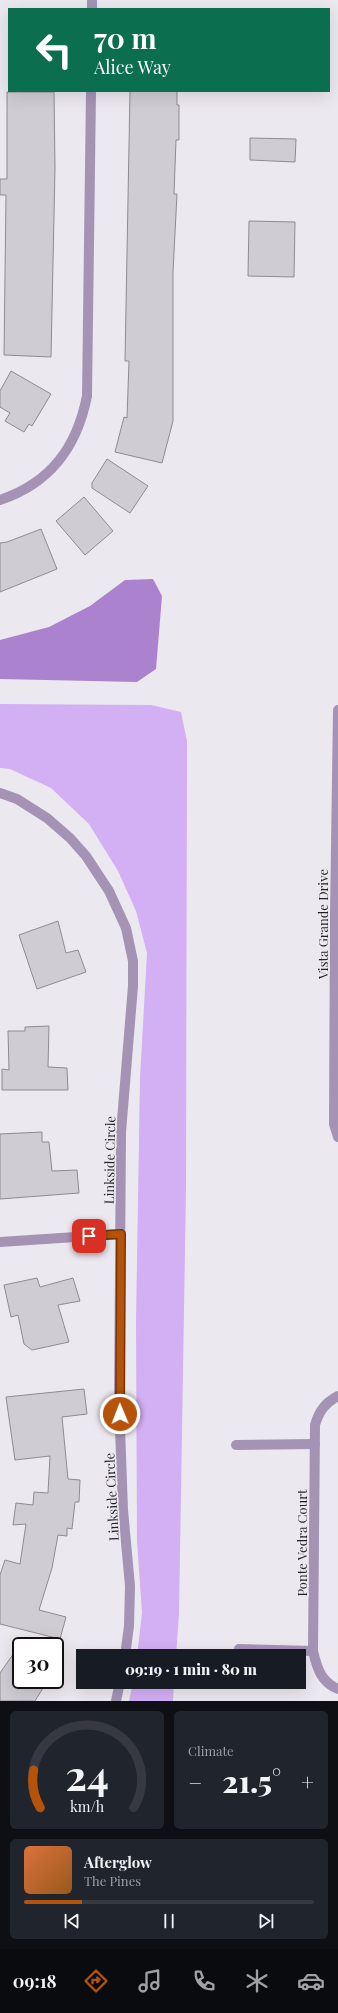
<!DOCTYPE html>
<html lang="en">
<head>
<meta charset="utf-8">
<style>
	body { margin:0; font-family:"Playfair Display",serif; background:#20242c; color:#f1f3f6; height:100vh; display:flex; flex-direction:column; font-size:15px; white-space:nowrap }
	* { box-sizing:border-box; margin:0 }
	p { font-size:13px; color:#9ea1a6 }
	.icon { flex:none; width:22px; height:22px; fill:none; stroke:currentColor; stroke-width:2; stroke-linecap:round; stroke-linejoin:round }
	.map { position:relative; height:1701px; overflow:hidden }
	.drawer { display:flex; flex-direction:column; gap:10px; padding:10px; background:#0d0f14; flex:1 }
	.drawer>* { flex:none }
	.guide { position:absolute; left:8px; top:8px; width:322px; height:84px; border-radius:0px; box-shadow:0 4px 16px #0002; background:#0b6e4f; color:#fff; overflow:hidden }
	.speed { position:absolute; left:12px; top:1637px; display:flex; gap:8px; font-size:20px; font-weight:700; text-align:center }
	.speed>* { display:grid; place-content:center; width:52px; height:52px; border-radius:50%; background:#171b24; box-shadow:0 4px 16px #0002; line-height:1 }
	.speed .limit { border:2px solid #111; border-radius:6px; background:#fff; color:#111 }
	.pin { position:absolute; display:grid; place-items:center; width:34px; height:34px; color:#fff; margin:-17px; border-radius:8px; box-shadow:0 2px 6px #0006 }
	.me { position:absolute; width:44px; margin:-22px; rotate:359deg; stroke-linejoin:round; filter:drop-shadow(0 0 3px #0008) }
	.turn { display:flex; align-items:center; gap:14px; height:84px; padding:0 20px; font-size:18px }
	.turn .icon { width:52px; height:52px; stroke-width:2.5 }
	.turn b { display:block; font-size:28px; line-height:34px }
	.big { font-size:30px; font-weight:800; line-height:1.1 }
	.drawer .tile { flex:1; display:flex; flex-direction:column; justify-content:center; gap:6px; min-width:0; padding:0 14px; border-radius:6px; background:#20242c }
	.drawer .dial { align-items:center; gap:0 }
	.dial svg { height:104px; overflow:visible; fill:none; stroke:#363941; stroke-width:7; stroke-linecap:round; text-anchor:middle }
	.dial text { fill:#f1f3f6; stroke:none }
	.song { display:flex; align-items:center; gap:12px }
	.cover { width:48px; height:48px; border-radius:6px; background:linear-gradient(135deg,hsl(20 70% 55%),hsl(30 70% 35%)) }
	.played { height:4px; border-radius:2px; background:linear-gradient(90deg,#b45309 20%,#363941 20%) }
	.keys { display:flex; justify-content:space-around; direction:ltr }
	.heat { display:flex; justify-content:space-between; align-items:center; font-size:22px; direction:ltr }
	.drawer .tiles { flex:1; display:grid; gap:10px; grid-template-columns:1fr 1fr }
	.tile:last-child { grid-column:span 2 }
	.trip { position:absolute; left:76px; top:1649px; width:230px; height:40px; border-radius:0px; background:#171b24; box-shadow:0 4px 16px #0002; font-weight:800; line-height:40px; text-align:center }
	.tab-bar { display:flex; height:64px; justify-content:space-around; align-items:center; background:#090b0e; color:#9ea1a6 }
	.tab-bar .icon { width:28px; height:28px }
	.tab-bar .current { color:#b45309 }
	.tab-bar b { font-size:18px; color:#f1f3f6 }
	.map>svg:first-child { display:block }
</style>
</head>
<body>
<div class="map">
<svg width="338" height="1701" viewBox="0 0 338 1701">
	<rect width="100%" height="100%" fill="#ece8ef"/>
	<!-- green -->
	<path fill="#d3aff4" d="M 0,704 L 151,705 L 181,712 L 187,741 L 186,1188 L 179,1614 L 176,1656 L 137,1656 L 142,1613 L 137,1541 L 136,1321 L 140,1078 L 147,953 L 136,911 L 118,871 L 89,824 L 51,788 L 10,769 L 0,768 Z
		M 133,1682 L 174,1682 L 173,1701 L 129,1701 Z"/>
	<!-- water -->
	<path fill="#aa82ce" d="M 153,579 L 162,596 L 156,669 L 137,682 L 0,679 L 0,640 L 49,627 L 90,606 L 125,580 Z"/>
	<!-- building -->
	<path fill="#cfccd3" stroke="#8e8b91" d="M 130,91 L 177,91 L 177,105 L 179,105 L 179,140 L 176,140 L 174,194 L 177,194 L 173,272 L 173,421 L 162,463 L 115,452 L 124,417 L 127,418 L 129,361 L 125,361 Z
		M 7,92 L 54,92 L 55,168 L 51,357 L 4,355 L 6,195 L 0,195 L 0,179 L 7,179 Z
		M 250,138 L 296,139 L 295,162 L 250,160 Z
		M 249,221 L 295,222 L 294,277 L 248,276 Z
		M 11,371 L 51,394 L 32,426 L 29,424 L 24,432 L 5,421 L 10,413 L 0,407 L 0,391 Z
		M 107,459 L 148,486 L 130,513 L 92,488 L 92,483 Z
		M 84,497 L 113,531 L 85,555 L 56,521 Z
		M 41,529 L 57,569 L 0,592 L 0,543 L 7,542 Z
		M 58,921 L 66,953 L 78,950 L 86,972 L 37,989 L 19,935 Z
		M 49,1026 L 48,1067 L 67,1068 L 68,1090 L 2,1090 L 2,1069 L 9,1070 L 8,1031 L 25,1031 L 25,1027 Z
		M 42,1132 L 42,1142 L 49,1142 L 52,1171 L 77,1170 L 79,1193 L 0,1199 L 0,1134 Z
		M 37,1278 L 40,1287 L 73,1278 L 80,1301 L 58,1305 L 69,1342 L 32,1350 L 24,1344 L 18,1315 L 11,1317 L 4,1285 Z
		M 84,1389 L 87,1414 L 62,1417 L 68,1479 L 80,1480 L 79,1502 L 75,1502 L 72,1529 L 67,1528 L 67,1536 L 58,1535 L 52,1568 L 39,1610 L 66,1617 L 60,1639 L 0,1624 L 0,1575 L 5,1560 L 20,1564 L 26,1524 L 13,1525 L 16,1503 L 33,1505 L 34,1492 L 48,1493 L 50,1456 L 15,1460 L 6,1397 Z
		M 21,1643 L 21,1680 L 48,1680 L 35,1701 L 0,1701 L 0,1673 Z"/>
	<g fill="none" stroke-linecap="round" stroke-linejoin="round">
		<!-- lane -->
		<path stroke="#a493b5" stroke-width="10" d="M 236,1445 L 315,1444
			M 239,1649 L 313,1651"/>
		<!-- street -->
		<path stroke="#a493b5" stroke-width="10" d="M 92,9 L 92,0
			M 0,500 C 51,483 77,447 87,396 L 91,91
			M 338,710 L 335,916 L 334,1124 L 338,1137
			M 0,793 L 17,799 L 47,818 L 70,838 L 86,856 L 109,891 L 126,928 L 133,961 L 133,986 L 121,1132 L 119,1401 L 123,1510 L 130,1586 L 129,1626 L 125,1656
			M 0,1242 L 121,1234
			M 338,1396 C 325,1403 319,1411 315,1425 L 313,1651 C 317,1668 321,1682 338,1689
			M 116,1701 L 120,1682"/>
	</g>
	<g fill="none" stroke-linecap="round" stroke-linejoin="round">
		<!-- route casing -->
		<g stroke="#753606" stroke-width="10">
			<path id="route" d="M 89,1236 L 121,1234 L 120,1414"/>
		</g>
		<!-- route -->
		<use href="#route" stroke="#b45309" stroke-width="7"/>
	</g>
	<g text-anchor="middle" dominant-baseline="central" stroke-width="3.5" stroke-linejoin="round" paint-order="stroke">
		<!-- street labels -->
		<g font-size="13" fill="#211f22" stroke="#ece8ef">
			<text transform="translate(322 924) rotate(-90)">Vista Grande Drive</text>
			<text transform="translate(109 1160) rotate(-89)">Linkside Circle</text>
			<text transform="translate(111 1497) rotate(-93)">Linkside Circle</text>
			<text transform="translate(301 1543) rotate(-90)">Ponte Vedra Court</text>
		</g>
	</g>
</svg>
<div class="speed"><div class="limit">30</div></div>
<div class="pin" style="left:89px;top:1236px;background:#d93025"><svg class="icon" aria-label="arrive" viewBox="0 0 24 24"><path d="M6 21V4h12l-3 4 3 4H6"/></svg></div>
<svg class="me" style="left:120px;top:1414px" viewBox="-20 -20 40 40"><circle r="17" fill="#b45309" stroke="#fff" stroke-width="3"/><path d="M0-11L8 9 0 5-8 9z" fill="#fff"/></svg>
<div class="trip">09:19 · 1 min · 80 m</div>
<div class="guide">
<div class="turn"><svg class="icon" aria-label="left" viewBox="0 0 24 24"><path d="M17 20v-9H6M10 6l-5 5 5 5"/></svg><div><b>70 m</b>Alice Way</div></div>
</div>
</div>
<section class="drawer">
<div class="tiles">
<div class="tile dial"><svg viewBox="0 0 100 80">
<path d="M14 69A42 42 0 1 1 86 69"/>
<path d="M14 69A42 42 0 0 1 9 40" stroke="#b45309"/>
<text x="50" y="56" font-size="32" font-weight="700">24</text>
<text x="50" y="72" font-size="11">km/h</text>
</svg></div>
<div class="tile"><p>Climate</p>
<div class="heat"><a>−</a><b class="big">21.5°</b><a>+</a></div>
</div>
<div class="tile">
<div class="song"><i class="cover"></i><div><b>Afterglow</b><p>The Pines</p></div></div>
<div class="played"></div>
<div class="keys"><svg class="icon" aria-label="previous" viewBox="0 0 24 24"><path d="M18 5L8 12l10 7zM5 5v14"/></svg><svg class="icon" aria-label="pause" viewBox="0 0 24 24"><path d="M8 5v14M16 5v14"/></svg><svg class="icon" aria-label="next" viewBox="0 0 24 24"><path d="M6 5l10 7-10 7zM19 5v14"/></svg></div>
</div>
</div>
</section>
<nav class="tab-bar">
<b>09:18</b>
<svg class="icon current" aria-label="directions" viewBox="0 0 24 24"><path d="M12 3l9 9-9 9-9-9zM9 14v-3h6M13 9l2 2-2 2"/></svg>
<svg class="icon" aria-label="music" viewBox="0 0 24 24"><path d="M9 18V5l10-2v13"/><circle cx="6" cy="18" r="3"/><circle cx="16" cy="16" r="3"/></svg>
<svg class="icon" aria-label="phone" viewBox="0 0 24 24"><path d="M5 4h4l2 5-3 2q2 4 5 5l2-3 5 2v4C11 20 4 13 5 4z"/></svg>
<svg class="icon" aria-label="climate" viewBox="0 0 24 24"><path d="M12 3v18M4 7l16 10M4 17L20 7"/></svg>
<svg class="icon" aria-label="car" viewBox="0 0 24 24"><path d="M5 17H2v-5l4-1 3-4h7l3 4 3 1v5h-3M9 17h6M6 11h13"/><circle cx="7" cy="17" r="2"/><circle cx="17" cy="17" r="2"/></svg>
</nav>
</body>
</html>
